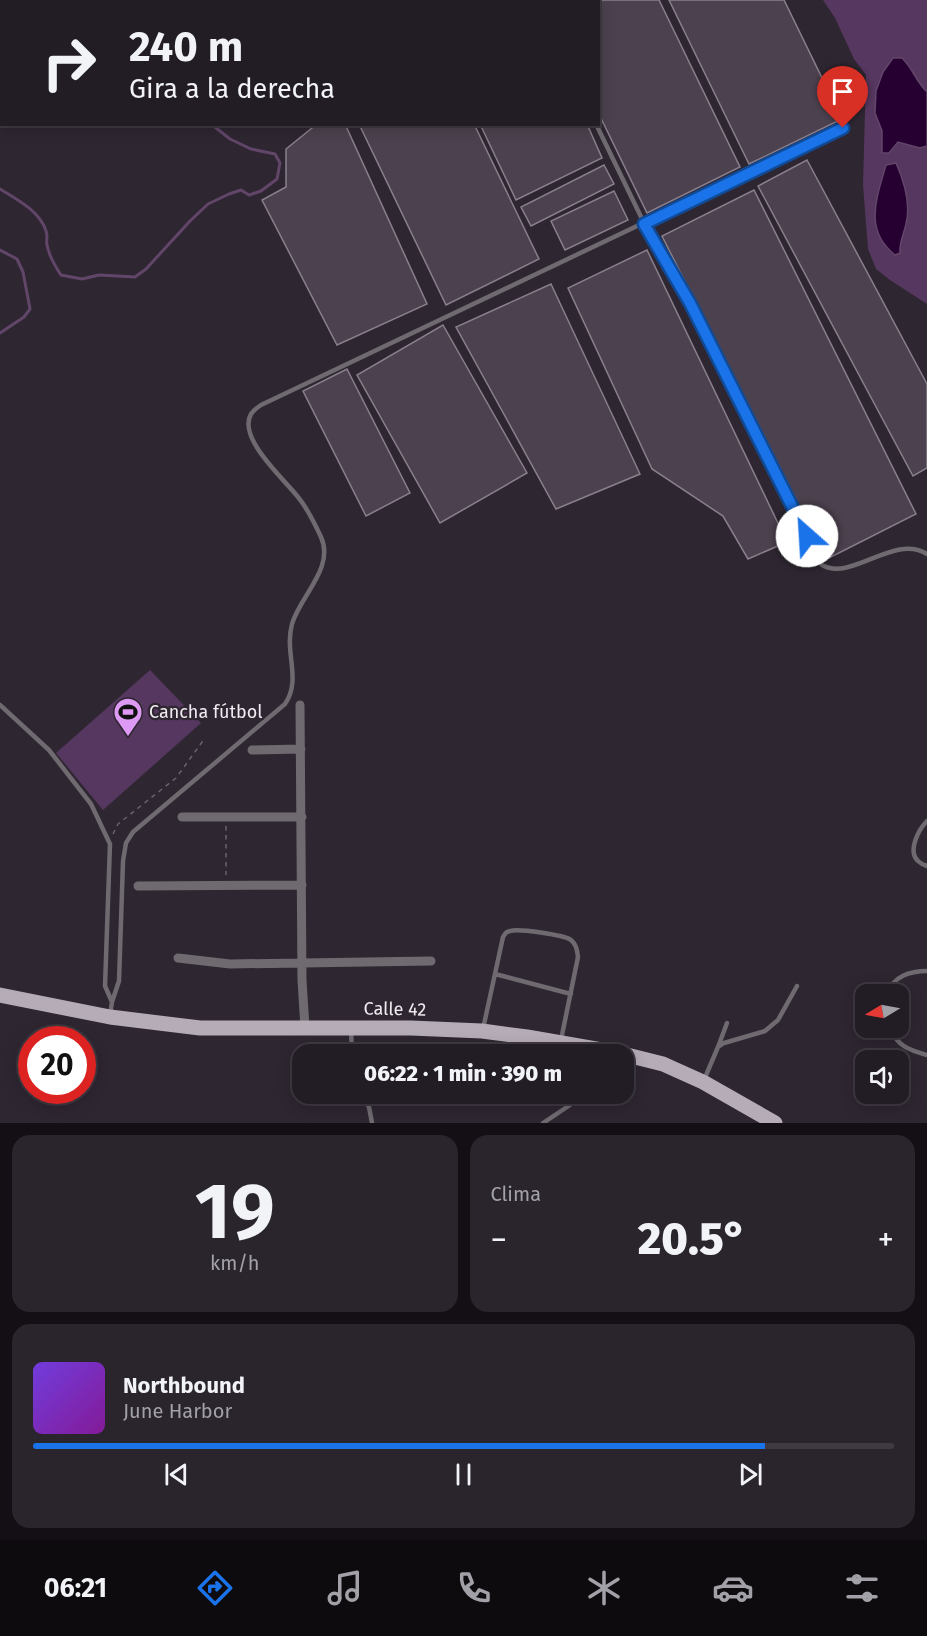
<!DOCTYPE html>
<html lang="es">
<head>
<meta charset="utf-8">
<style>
	body { margin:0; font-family:"Fira Sans",sans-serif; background:#2a252d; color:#f1f3f6; height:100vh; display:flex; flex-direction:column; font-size:22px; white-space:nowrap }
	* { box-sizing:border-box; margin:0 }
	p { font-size:20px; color:#a2a1a7 }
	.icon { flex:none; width:33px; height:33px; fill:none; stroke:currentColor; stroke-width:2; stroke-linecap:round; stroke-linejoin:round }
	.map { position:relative; height:1123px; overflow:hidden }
	.drawer { display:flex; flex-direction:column; gap:12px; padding:12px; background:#130f14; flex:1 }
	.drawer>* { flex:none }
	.guide { position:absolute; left:0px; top:0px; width:600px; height:126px; box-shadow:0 3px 15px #0003,0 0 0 2px #3f3a42; background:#221c25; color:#f1f3f6; overflow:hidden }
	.needle { width:39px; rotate:260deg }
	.buttons { position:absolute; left:855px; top:984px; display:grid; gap:12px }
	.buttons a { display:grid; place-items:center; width:54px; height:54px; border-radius:12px; background:#221c25; box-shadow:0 3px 15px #0003,0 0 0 2px #3f3a42; font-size:30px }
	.speed { position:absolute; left:18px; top:1026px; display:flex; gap:12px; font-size:30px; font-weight:700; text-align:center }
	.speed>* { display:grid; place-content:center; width:78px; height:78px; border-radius:50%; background:#221c25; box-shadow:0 3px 15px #0003,0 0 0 2px #3f3a42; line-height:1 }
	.speed .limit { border:9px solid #d22; background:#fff; color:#111 }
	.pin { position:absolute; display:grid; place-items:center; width:51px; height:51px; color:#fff; margin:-62px -26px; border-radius:50% 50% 50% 0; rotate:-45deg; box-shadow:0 0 6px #0007 }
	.pin .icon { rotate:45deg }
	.me { position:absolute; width:66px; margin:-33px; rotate:334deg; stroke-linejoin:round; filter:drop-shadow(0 0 4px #0008) }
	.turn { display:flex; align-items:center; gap:21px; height:126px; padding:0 30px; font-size:27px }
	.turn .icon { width:78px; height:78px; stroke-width:2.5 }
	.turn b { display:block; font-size:42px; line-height:51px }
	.big { font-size:45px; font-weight:800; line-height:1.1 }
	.drawer .tile { flex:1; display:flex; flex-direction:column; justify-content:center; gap:9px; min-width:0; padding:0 21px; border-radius:18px; background:#2a252d }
	.drawer .dial { align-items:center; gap:0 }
	.dial b { font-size:78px; line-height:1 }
	.song { display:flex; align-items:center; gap:18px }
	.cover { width:72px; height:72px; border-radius:9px; background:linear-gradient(135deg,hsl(260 70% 55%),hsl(290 70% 35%)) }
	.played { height:6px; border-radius:3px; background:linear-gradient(90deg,#1a73e8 85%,#3f3a42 85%) }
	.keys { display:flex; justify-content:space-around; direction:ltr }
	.heat { display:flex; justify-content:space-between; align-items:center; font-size:33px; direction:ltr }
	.drawer .tiles { flex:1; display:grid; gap:12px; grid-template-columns:1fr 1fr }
	.tile:last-child { grid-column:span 2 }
	.trip { position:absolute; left:292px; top:1044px; width:342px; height:60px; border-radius:18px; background:#221c25; box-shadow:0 3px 15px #0003,0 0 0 2px #3f3a42; font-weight:800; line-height:60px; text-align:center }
	.dock { display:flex; height:96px; justify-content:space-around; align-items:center; background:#0e0b0f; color:#a2a1a7 }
	.dock .icon { width:42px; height:42px }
	.dock .on { color:#1a73e8 }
	.dock b { font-size:27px; color:#f1f3f6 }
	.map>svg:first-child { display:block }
</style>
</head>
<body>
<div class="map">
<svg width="927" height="1123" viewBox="0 0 927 1123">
	<rect width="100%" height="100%" fill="#2e2631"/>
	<!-- green -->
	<path fill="#56375f" d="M 823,0 L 927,0 L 927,304 L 890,280 L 876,269 L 868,249 L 863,185 L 866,75 L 854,59 L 835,18 Z
		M 150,670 L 201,723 L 103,810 L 56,753 Z"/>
	<!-- water -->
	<path fill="#250030" stroke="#62466a" stroke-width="1.5" d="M 893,58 L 902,58 C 914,70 915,80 927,92 L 927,146 L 920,148 L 898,142 L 889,153 L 882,153 L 882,131 L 875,113 L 876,91 L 883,72 Z
		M 896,163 C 904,181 911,204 906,224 C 904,234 899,242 900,253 L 895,255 C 863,230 877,197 886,165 Z"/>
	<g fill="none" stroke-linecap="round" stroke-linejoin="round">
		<!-- stream -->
		<path stroke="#62466a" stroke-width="3" d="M 196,0 L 198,2
			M 0,189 C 16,199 40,211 46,231 C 48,235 46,240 47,245 C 49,256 55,266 61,275 L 82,279 L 99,275 L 135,277 L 146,269 L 190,221 L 208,204 L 229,194 L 241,190 L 249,195 L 261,191 L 277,179 L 280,163 L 275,154 L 251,149 L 230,139 L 211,124
			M 0,250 L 17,259 L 23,272 L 30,309 L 24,317 L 0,333"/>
	</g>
	<!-- building -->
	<path fill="#4c424f" stroke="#8a808d" stroke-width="1.5" d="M 421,0 L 529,0 L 530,2 L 422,2 Z
		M 544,0 L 659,0 L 740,167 L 647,213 L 598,112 L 598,2 Z
		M 669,0 L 784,0 L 842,119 L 749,164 Z
		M 317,124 L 345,124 L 427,304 L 337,345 L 262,200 L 286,187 L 286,149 Z
		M 359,124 L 474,124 L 539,259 L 446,305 Z
		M 480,124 L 587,124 L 602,158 L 516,200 Z
		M 807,160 L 927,384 L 927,468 L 913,476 L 758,186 Z
		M 604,165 L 614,184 L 531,226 L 521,207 Z
		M 754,190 L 916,514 L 825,560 L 662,236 Z
		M 614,191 L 628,220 L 565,250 L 551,221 Z
		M 647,250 L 787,542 L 748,559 L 723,516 L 652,469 L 568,288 Z
		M 551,284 L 640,474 L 556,509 L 456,327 Z
		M 443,325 L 527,473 L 440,523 L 357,375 Z
		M 347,369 L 410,493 L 366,516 L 303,391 Z"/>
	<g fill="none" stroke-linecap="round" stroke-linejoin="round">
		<!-- path -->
		<path stroke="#6a636d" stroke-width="1.5" stroke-dasharray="4.5 4.5" stroke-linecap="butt" d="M 226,826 L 226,875
			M 113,834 L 118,824 L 176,778 L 205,738"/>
		<!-- service -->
		<path stroke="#6f6a70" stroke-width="4.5" d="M 536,0 L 537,2
			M 596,124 L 644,223 L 690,303 L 822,565 C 852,582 894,533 927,554
			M 0,705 L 49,750 L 91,804 L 110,844 L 105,986 L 112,1002
			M 927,821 C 919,829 907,851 918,861 C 921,864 924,865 927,866
			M 495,974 L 571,994
			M 888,994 C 892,976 911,971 927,971
			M 110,1015 L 112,1002 L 119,981 L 123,861 L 126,843 L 133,832 L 285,704 C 302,679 284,653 292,624 C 300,596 335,568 321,537 C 315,524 307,508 298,497 C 284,479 237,438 251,414 C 253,411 258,407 261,405 L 843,128
			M 890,1028 C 897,1046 909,1050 927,1055
			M 483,1029 L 503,937 C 505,934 505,932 510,931 C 518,928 564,935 571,940 C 577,945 577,951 578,957 L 561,1040
			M 351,1030 L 352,1054
			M 718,1047 L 727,1023
			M 704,1080 L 718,1047 L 724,1043 L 765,1031 L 778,1020 L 797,986
			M 361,1094 L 369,1107 L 372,1123
			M 543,1123 L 570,1105 L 577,1094"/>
		<!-- minor -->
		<path stroke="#6f6a70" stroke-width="9" d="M 300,705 L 302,980 L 305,1028
			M 252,750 L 301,749
			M 182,817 L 302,817
			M 138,886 L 302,885
			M 178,958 L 230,964 L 431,961"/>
		<!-- primary -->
		<path stroke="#b5acb8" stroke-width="15" d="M 0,995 L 110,1017 L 200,1028 L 411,1028 L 482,1031 L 527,1037 L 619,1053 L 663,1064 L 703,1082 L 775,1123"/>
	</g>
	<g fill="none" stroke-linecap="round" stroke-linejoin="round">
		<!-- route casing -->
		<g stroke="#114b97" stroke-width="15">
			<path id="route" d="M 807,536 L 690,303 L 644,224 L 843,128"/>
		</g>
		<!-- route -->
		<use href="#route" stroke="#1a73e8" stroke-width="10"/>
	</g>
	<!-- icons -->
	<defs>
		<g id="stadium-pin" transform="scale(1.5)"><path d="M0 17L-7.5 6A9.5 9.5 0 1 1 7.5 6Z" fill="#dd99f3" stroke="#2e2631"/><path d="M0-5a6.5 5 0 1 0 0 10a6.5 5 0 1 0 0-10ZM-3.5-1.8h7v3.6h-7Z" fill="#111"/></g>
	</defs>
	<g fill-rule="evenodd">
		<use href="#stadium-pin" x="128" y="712"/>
	</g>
	<g text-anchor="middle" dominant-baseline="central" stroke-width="4.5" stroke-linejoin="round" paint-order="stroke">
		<!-- poi labels -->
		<g font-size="18" fill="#f0eaf1" stroke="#2e2631" text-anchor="start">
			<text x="149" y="712">Cancha fútbol</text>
		</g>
		<!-- street labels -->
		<g font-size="18" fill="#f0eaf1" stroke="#2e2631">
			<text transform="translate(395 1009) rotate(1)">Calle 42</text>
		</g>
	</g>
</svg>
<div class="buttons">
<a><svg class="needle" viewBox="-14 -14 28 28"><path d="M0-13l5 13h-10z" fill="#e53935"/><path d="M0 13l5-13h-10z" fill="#a2a1a7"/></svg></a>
<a><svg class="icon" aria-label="sound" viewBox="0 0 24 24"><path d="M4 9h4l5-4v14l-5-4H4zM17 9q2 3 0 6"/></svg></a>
</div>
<div class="speed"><div class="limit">20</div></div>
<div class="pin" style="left:843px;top:128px;background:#d93025"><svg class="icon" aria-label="arrive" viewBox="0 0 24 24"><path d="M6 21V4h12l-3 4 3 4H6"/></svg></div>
<svg class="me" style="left:807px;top:536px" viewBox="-20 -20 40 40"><circle r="19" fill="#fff"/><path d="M0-13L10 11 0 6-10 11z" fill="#1a73e8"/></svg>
<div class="trip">06:22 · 1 min · 390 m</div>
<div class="guide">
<div class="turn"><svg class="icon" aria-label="right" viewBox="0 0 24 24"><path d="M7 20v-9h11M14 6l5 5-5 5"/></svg><div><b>240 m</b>Gira a la derecha</div></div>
</div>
</div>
<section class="drawer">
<div class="tiles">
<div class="tile dial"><b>19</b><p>km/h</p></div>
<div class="tile"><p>Clima</p>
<div class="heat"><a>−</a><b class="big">20.5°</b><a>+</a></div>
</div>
<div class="tile">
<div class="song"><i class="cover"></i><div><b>Northbound</b><p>June Harbor</p></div></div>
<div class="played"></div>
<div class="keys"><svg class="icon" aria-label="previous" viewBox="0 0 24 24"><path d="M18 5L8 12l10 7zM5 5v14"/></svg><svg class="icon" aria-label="pause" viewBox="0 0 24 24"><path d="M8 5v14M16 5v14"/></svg><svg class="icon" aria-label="next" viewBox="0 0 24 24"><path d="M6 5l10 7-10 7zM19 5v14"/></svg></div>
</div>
</div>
</section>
<nav class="dock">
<b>06:21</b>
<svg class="icon on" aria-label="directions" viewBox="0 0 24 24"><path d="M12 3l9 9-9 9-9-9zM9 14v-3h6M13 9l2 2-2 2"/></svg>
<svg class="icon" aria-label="music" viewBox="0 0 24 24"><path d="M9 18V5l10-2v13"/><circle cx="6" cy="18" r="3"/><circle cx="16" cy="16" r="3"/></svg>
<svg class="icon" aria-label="phone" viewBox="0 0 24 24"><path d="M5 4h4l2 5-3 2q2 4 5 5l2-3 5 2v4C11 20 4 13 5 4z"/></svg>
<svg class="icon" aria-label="climate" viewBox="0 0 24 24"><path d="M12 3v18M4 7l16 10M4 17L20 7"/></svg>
<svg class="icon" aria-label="car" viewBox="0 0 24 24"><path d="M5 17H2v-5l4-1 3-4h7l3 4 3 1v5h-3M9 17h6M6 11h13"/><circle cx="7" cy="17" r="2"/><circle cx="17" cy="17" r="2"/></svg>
<svg class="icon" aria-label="filters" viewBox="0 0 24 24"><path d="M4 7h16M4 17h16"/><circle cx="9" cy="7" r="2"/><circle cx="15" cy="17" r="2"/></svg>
</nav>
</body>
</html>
